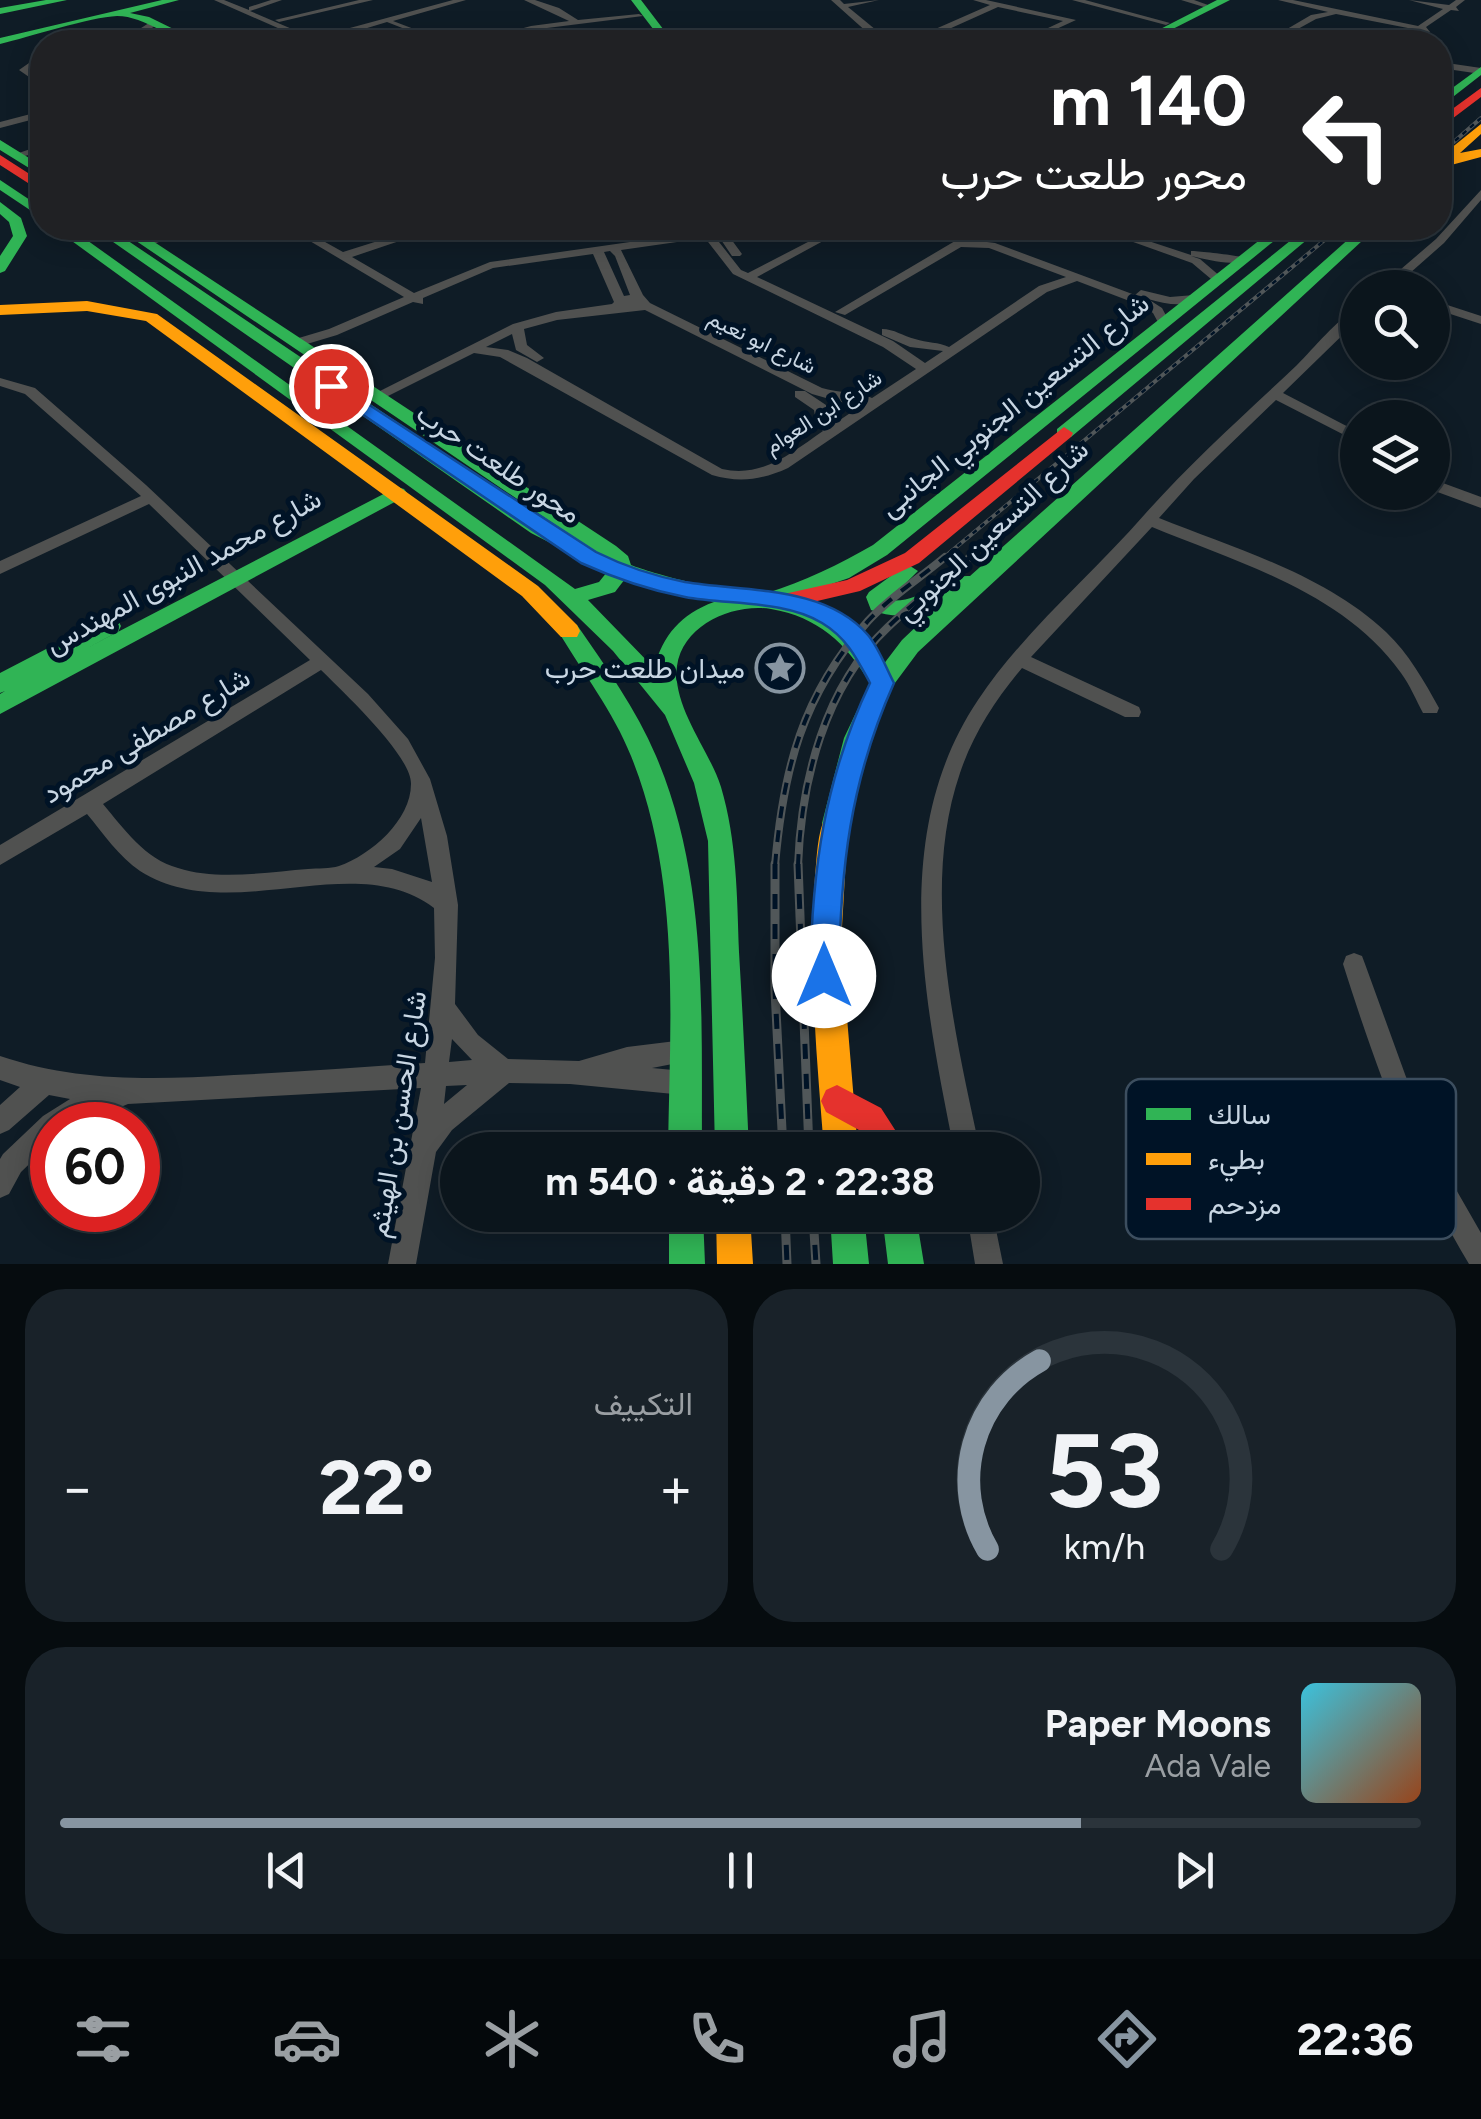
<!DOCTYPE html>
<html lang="ar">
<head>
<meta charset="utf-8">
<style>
	body { margin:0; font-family:Figtree,Vazirmatn,sans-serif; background:#192229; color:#f1f3f6; direction:rtl; height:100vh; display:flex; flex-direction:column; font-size:38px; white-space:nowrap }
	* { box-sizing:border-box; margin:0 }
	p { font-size:32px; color:#9a9fa3 }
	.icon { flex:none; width:55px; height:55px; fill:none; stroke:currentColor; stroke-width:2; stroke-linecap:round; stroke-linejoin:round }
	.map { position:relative; height:1264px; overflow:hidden; direction:ltr }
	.side { display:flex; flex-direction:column; gap:25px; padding:25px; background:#060c0f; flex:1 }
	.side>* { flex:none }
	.top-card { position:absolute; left:30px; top:30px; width:1422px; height:210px; border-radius:40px; box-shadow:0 5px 25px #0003,0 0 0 2px #2b343b; direction:rtl; background:#202124; color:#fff; overflow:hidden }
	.fabs { position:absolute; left:1340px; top:270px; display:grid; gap:20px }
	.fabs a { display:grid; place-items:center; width:110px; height:110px; border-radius:50%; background:#0b151c; box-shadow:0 5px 25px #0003,0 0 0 2px #2b343b; font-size:50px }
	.speed { position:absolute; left:30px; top:1102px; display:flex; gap:20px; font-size:50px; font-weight:700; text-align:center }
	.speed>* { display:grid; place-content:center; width:130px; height:130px; border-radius:50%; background:#0b151c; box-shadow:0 5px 25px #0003,0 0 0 2px #2b343b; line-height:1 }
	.speed .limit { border:15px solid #d22; background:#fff; color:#111 }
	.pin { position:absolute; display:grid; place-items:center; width:85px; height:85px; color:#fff; margin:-42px; border:5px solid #fff; border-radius:50%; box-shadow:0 2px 10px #0007 }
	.me { position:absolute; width:110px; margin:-55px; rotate:0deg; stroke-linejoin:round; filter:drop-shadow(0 0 8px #0008) }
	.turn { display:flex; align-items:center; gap:35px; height:210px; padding:0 40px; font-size:45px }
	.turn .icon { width:130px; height:130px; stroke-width:2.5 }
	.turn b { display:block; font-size:70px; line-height:85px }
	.big { font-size:75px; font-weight:700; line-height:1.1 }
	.side .widget { flex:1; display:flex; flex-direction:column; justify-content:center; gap:15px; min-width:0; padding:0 35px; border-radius:40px; background:#192229 }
	.side .dial { align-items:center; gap:0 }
	.dial svg { height:260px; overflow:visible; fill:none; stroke:#2b343b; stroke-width:7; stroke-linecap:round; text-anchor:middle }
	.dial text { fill:#f1f3f6; stroke:none }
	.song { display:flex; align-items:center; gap:30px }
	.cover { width:120px; height:120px; border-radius:15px; background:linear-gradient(135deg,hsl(190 70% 55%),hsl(20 70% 35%)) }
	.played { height:10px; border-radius:5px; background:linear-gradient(90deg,#8795a1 75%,#2b343b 75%) }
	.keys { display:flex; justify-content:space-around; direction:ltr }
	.heat { display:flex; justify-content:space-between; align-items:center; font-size:55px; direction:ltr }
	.side .tiles { flex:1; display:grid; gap:25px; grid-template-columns:1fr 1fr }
	.widget:last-child { grid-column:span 2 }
	.trip { position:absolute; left:440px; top:1132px; width:600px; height:100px; border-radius:50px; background:#0b151c; box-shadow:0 5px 25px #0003,0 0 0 2px #2b343b; font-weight:700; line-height:100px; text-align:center; direction:rtl }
	.tab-bar { display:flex; height:160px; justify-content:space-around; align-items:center; background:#04080b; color:#9a9fa3 }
	.tab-bar .icon { width:70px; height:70px }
	.tab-bar .current { color:#8795a1 }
	.tab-bar b { font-size:45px; color:#f1f3f6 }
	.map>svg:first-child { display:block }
</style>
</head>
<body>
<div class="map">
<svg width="1481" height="1264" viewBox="0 0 1481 1264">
	<rect width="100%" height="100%" fill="#0f1c26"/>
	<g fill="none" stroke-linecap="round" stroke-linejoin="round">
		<!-- street -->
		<path fill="#505150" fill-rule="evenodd" d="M 214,0 L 224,0 L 249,10 L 249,7 L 271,0 L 282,0 L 250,11 L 313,38 L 453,0 L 466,0 L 393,21 L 448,42 L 438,42 L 387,22 L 321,42 L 302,42 L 305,40 Z
			M 359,0 L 373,0 L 279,22 L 275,20 Z
			M 524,0 L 535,0 L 559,8 L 578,20 L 639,14 L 643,16 L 531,30 L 484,42 L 472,42 L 531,26 L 569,21 Z
			M 831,0 L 840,0 L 844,4 L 879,0 L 848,7 L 887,39 L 924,34 L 990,5 L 973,0 L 986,0 L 1076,20 L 1028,42 L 1018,42 L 1063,21 L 998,7 L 929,38 L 878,42 Z
			M 1072,0 L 1085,0 L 1170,23 L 1166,25 Z
			M 1181,0 L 1194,0 L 1208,5 L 1204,7 Z
			M 1278,0 L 1293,0 L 1418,26 L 1443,9 L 1409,0 L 1449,5 L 1456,0 L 1465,0 L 1456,7 L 1459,11 L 1451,10 L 1426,27 L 1430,32 C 1417,32 1409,43 1396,42 L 1413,29 L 1336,14 L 1316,19 L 1287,35 L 1330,40 L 1334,42 L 1280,39 L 1265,42 L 1311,15 L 1328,12 Z
			M 152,21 L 159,23 C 143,36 121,43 100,42 L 138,30 Z
			M 1150,29 L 1197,40 L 1198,42 L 1186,42 L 1147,33 Z
			M 39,56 L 42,56 L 42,61 L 29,70 L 42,79 L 42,86 L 19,70 Z
			M 1440,62 L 1481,68 L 1481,74 L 1440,68 Z
			M 42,111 L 42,117 L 0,128 L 0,122 Z
			M 42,145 L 42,151 L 18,158 L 13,155 Z
			M 1481,190 L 1481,200 L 1444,243 L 1393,288 L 1379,288 L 1436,239 Z
			M 181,228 L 196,228 L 151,245 L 141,243 Z
			M 288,228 L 300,228 L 343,252 L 419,228 L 433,228 L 432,230 L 352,257 L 414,293 L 490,262 L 700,232 L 698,228 L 708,228 L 741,270 L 748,273 L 835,228 L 847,228 L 757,277 L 893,341 L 925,363 L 943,351 L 910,347 L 882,335 L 882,329 C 894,329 903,336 915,339 C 927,343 939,342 949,347 L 1039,286 L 1066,277 L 989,248 L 961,247 L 845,315 L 835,312 L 977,228 L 990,228 L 971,240 L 995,243 L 1135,295 L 1141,290 L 1170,297 L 1194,295 L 1200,299 C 1185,308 1165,304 1148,299 L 1162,308 L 1170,323 L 1164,327 L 1160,326 L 1153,313 L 1140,305 L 1077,281 L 1047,292 L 788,468 C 762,480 739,483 712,475 L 500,357 L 474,353 L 382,399 L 372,399 L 370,396 L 513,324 L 556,312 L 612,304 L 614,302 L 593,254 L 493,268 L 423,298 L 423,304 L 413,302 L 337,335 L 297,347 L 292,346 L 292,340 L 329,329 L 404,297 ZM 705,238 L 733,274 L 883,347 L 916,369 L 872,398 C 860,392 837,393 822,388 L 650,303 L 643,295 L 621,250 ZM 610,251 L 615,256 L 630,295 L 624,296 L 604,252 ZM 645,310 L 812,394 L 840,402 L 865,403 L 831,426 L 826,405 L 805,391 L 795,391 L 795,397 L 814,410 L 817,427 L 823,431 C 791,453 763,478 722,469 L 527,358 L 508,350 L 486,347 L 512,334 L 516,350 L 537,362 L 544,358 L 527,345 L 524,329 L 557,320 Z
			M 713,228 L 723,228 L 742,254 L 740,256 L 732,256 Z
			M 1094,228 L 1109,228 L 1191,255 L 1191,251 C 1200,251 1243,256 1250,259 C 1232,267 1210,260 1191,256 L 1200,259 L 1221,277 L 1221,283 L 1217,284 L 1192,263 Z
			M 1432,300 L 1481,316 L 1481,324 L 1432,308 Z
			M 1358,308 L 1358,320 L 1283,393 L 1358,432 L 1358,442 L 1276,400 L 1194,479 L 1159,518 C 1236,549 1324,574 1386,632 C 1409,654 1424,681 1439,708 L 1437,713 L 1423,713 C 1416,700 1410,685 1401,673 C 1343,592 1239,563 1152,527 L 1031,657 L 1139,707 L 1141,712 L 1139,717 L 1125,717 L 1022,668 C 996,699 973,734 960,773 C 920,889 955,1034 980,1150 L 954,1150 C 925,1003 888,834 978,700 C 1024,631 1090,577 1145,514 C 1192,461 1245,414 1297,365 C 1315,347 1335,321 1358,308 Z
			M 0,378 L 35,388 L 146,485 L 368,694 L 408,739 L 430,779 L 447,836 L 458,905 L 455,1004 L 478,1035 L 508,1059 L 579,1061 L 627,1047 L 684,1040 L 693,1044 L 696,1052 L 693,1060 L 652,1068 L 684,1071 L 693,1074 L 696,1083 L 693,1092 L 684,1095 L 570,1084 L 509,1083 L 452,1130 L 436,1152 L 416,1264 L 388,1264 L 421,1088 L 128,1104 C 104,1114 78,1125 52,1125 L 52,1142 L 21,1172 L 9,1194 L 0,1198 L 0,1159 L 3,1154 L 43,1116 L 70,1099 L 49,1095 L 9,1130 L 0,1134 L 0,1105 L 20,1087 L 0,1080 L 0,1056 C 77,1082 153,1080 234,1075 C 298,1072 361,1067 425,1063 L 435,958 L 434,908 C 354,847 230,928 140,871 C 119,857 103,833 87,814 L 0,865 L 0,845 L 310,660 L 149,504 L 0,574 L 0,561 L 141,496 L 25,394 L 0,386 ZM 321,670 C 341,690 412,756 411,784 C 411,820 371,855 339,866 C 330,869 318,868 308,869 C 267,872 218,881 178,868 C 145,859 124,829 103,804 ZM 421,818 L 432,882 L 392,869 L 374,867 L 400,849 ZM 452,1039 L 472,1060 L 449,1062 ZM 467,1085 L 444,1104 L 446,1086 Z
			M 1432,479 L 1481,497 L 1481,508 L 1432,490 Z
			M 1354,953 L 1362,956 L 1365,964 L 1418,1110 L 1450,1179 L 1481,1233 L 1481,1264 L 1469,1264 C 1413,1170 1376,1068 1343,964 L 1346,956 Z
			M 967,1215 L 993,1215 L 1003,1264 L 975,1264 Z"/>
		<!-- fast -->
		<path fill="#30b455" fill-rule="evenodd" d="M 46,0 L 67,0 L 0,14 L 0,8 Z
			M 162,0 L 179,0 L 130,13 L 149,17 L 200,42 C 171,42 146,16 117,16 C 91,17 29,37 0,44 L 0,38 Z
			M 631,0 L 641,0 L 673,42 L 663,42 Z
			M 1217,0 L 1230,0 L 1147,42 L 1135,42 Z
			M 1481,67 L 1481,75 L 1440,107 L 1440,97 Z
			M 0,140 L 42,166 L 42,176 L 0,150 Z
			M 0,180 L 42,208 L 42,218 L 0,190 Z
			M 0,202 L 21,218 L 27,236 L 5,271 L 0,273 L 0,256 L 13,236 L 9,222 L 0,214 Z
			M 54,228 L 70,228 L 575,589 L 599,582 L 607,572 L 531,533 L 93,228 L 109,228 L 562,533 L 585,545 L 117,228 L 133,228 L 616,546 L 628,556 L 631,565 C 653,574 747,599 767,593 C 803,582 840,564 873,545 L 1275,228 L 1290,228 L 887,555 L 849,578 L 791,598 C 833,608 860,630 883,665 L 902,640 L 941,603 C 917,616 898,620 871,610 L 866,597 L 869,592 L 907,564 L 918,571 L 889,600 C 920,605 941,574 970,576 L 1361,228 L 1376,228 L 918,652 L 892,687 L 868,738 L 844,831 L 835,834 L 826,831 L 822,823 L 844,738 L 870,683 C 846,643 818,617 771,609 C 734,603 683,624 677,666 C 672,707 709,749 721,787 C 737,841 737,896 739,952 C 743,1018 746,1084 749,1150 L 715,1150 L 708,841 L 694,783 L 665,715 L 613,651 L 545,585 ZM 625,579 L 714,602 C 681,614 663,635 654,668 L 588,600 L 615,592 Z
			M 1306,228 L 1321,228 L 1071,437 L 1057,437 L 1057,429 Z
			M 397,487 L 404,489 L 407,493 L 404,497 L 0,714 L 0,694 L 5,691 L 0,693 L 0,673 L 102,620 L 118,620 L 121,626 L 118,632 L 85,649 Z
			M 569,623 L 577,625 C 606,667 636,709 656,756 C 709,880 701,1019 702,1150 L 668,1150 C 670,1019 681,880 631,756 C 613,711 583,673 558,631 Z
			M 669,1215 L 703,1215 L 705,1264 L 669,1264 Z
			M 830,1215 L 864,1215 L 869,1264 L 833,1264 Z
			M 882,1215 L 916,1215 L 924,1264 L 888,1264 Z"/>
		<!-- slow -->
		<path fill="#ff9f0a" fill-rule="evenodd" d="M 1481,124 L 1481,134 L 1460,153 L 1481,149 L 1481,157 L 1440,168 L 1440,157 Z
			M 87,301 L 157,314 L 538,586 L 577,625 L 580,631 L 577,637 L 561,637 L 522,596 L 146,321 L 87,311 L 0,315 L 0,305 Z
			M 835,812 L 844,815 L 848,823 L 841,945 L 858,1150 L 824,1150 C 817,1059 808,968 815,876 C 817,857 817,833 826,815 Z
			M 716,1215 L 750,1215 L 753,1264 L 717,1264 Z"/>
		<!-- jam -->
		<path fill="#e5322d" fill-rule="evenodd" d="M 1481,88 L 1481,97 L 1440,128 L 1440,118 Z
			M 0,155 L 42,182 L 42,192 L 0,165 Z
			M 1064,427 L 1073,433 L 1071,437 L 919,563 L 860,591 L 783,609 L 775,606 L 772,601 L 775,596 L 847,580 L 905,553 Z
			M 837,1085 L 881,1108 L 908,1150 L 872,1150 L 859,1130 L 826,1112 L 821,1101 L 826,1090 Z"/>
		<!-- rail-far2 casing -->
		<g stroke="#515759" stroke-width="4">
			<path id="rail-far2" d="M 1440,154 L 1481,118
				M 942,559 L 1339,228
				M 967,559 L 1028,508"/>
		</g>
		<!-- rail-far1 casing -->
		<g stroke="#515759" stroke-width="8">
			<path id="rail-far1" d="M 775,866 C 783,770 802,695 868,621 C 890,597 920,578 945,557
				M 798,866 C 801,782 824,687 888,627 C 914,602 943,580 970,557"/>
		</g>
		<!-- rail casing -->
		<g stroke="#515759" stroke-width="9">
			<path id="rail" d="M 775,864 L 775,990 L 783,1150
				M 798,864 L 809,1150
				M 785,1215 L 787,1264
				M 813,1215 L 816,1264"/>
		</g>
		<!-- rail-far2 -->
		<use href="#rail-far2" stroke="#001326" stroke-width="2.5" stroke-dasharray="5" stroke-linecap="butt"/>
		<!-- rail-far1 -->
		<use href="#rail-far1" stroke="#001326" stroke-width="4" stroke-dasharray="12" stroke-linecap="butt"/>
		<!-- rail -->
		<use href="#rail" stroke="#001326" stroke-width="5" stroke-dasharray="15" stroke-linecap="butt"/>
	</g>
	<!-- route -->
	<path fill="#1a73e8" stroke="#114b97" stroke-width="2.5" d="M 331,380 L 596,552 C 624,566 654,576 685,582 C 744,592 825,585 868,635 C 879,648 886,668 894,683 C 850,781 840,870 839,976 L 835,986 L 824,990 L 814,986 L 810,976 C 812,870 824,780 870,683 C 857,659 847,638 822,623 C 785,600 727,605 685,597 C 649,590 614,578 581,563 L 325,389 L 325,382 Z"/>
	<!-- icons -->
	<defs>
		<g id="sight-ring" transform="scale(2.5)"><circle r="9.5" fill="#001326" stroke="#8795a1" stroke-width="1.5"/><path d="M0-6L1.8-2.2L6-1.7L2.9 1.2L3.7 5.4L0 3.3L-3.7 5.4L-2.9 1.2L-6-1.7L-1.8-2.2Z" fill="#8795a1"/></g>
	</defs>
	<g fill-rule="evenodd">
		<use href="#sight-ring" x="780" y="668"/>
	</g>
	<g text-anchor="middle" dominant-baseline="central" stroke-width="10" stroke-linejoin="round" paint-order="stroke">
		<!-- far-street labels -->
		<g font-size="22" fill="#c8d6e3" stroke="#001326">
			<text transform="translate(762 342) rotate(26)">شارع ابو نعيم</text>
			<text transform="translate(823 412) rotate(-33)">شارع ابن العوام</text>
		</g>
		<!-- street labels -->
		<g font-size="28" fill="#c8d6e3" stroke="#001326">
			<text transform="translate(1014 405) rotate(-39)">شارع التسعين الجنوبي الجانبى</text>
			<text transform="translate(499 463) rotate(34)">محور طلعت حرب</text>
			<text transform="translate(992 530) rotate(-43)">شارع التسعين الجنوبي</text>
			<text transform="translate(183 571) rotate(-29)">شارع محمد النبوى المهندس</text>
			<text transform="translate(146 735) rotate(-31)">شارع مصطفى محمود</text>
			<text transform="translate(397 1114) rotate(-81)">شارع الحسن بن الهيثم</text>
		</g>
		<!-- poi labels -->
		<g font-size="28" fill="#c8d6e3" stroke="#001326" text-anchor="end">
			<text x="745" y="668">ميدان طلعت حرب</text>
		</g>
	</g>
	<!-- legend -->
	<rect x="1126" y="1079" width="330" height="160" rx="15" fill="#001326" stroke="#3c4e5f" stroke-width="2.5"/>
	<rect x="1146" y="1108" width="45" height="12" fill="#30b455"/>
	<rect x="1146" y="1153" width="45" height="12" fill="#ff9f0a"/>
	<rect x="1146" y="1198" width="45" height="12" fill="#e5322d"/>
	<g font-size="28" fill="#c8d6e3">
		<text x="1208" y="1124">سالك</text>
		<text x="1208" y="1169">بطيء</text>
		<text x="1208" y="1214">مزدحم</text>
	</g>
</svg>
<div class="fabs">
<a><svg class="icon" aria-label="search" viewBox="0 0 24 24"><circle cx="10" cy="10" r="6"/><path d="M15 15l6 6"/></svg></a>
<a><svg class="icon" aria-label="layers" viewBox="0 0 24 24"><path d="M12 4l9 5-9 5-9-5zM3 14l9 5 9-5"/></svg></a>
</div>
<div class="speed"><div class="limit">60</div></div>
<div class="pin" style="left:331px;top:386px;background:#d93025"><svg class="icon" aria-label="arrive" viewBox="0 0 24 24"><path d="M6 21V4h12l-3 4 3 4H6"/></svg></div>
<svg class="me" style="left:824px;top:976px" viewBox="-20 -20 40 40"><circle r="19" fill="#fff"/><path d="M0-13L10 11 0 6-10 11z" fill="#1a73e8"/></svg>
<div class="trip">22:38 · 2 دقيقة · 540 m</div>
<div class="top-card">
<div class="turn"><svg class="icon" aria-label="left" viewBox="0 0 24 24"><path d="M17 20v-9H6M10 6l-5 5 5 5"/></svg><div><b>140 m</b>محور طلعت حرب</div></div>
</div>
</div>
<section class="side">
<div class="tiles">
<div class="widget dial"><svg viewBox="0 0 100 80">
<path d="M14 69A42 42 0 1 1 86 69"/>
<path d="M14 69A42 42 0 0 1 30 11" stroke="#8795a1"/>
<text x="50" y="56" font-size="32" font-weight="700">53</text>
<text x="50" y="72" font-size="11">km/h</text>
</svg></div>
<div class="widget"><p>التكييف</p>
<div class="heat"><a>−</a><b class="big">22°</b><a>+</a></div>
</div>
<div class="widget">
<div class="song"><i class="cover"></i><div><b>Paper Moons</b><p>Ada Vale</p></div></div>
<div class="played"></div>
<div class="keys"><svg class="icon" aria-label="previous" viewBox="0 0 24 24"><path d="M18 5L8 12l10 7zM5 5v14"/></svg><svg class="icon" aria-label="pause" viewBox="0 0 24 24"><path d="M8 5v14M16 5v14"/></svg><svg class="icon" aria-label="next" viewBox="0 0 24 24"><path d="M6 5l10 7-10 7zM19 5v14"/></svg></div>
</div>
</div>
</section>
<nav class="tab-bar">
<b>22:36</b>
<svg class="icon current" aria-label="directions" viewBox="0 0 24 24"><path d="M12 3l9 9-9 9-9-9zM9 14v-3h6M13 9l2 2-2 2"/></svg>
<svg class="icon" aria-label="music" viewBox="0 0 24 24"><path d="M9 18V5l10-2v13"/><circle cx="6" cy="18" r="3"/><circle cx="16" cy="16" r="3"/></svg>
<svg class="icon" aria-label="phone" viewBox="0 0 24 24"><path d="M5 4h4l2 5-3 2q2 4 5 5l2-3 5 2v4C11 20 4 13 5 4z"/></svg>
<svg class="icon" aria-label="climate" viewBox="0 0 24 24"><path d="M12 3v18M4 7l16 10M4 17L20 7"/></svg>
<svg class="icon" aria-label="car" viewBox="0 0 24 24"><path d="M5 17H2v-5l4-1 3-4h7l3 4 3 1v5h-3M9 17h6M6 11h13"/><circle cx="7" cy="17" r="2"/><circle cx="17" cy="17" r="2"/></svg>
<svg class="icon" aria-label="filters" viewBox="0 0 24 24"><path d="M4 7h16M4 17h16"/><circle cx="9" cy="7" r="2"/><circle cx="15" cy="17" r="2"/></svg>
</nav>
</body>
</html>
